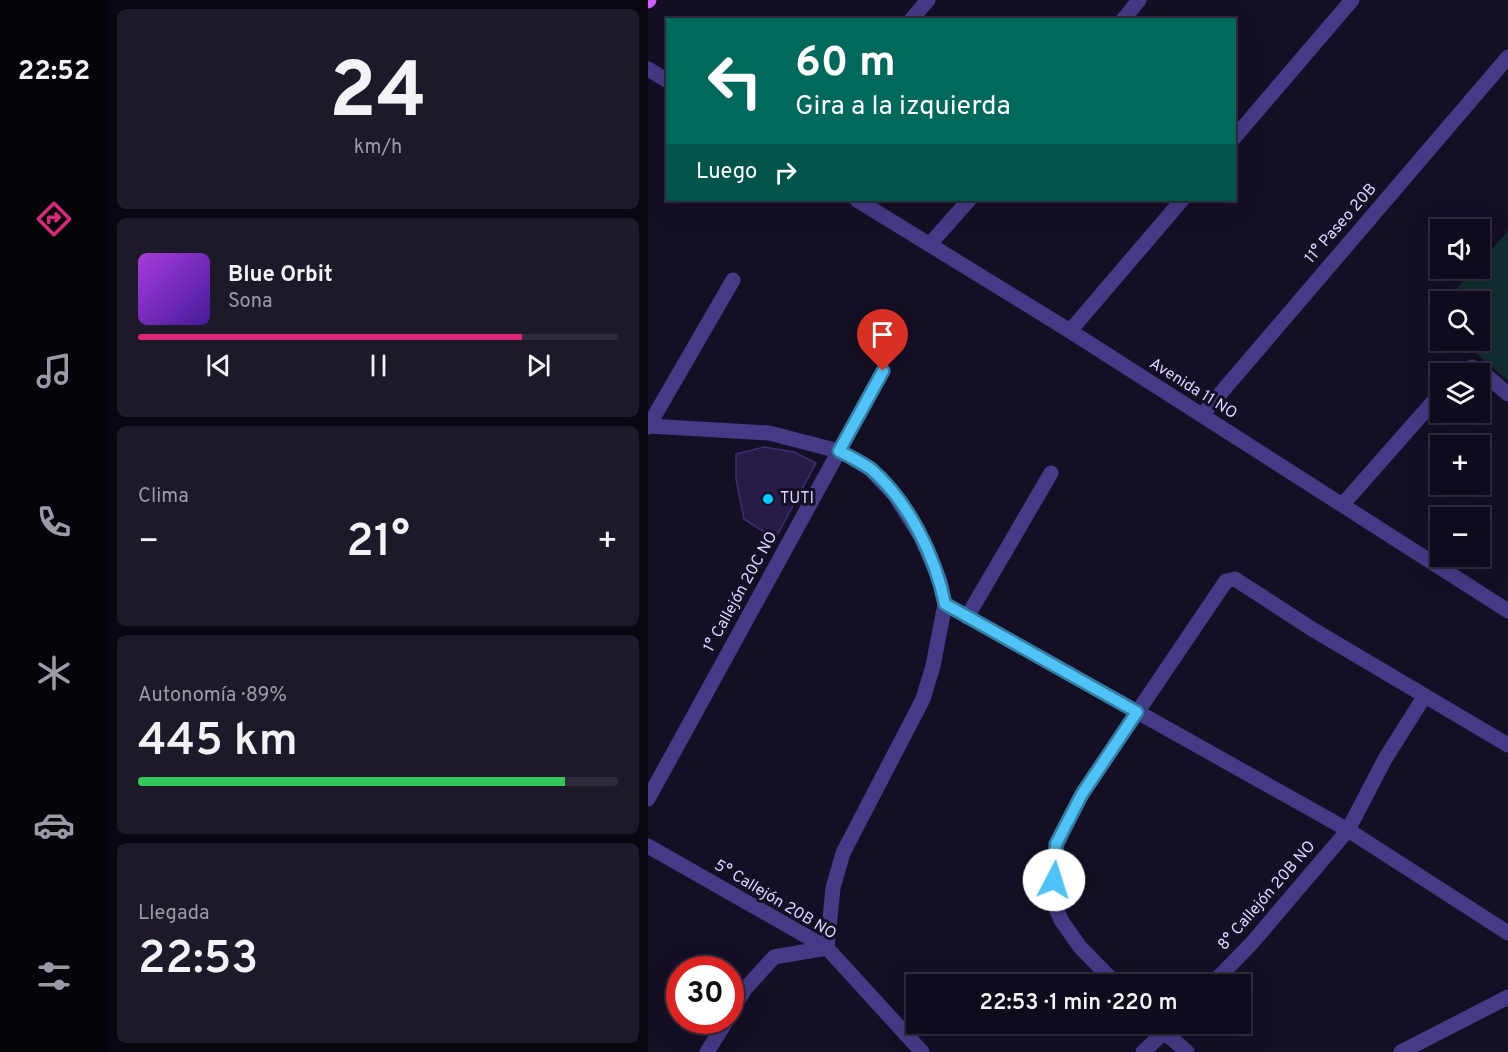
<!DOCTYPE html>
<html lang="es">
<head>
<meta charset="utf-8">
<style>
	body { margin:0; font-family:Overpass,sans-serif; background:#1e1929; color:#f1f3f6; height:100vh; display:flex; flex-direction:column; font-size:22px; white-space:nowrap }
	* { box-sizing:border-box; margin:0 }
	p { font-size:20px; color:#9c9ba3 }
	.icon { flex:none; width:33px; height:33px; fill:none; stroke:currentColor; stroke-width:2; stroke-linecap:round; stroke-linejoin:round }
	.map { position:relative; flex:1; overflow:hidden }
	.side { display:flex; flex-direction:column; gap:9px; padding:9px; background:#09060f; width:540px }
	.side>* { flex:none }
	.guide { position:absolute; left:18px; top:18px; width:570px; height:183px; border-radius:0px; box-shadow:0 6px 24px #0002,0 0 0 2px #302b3b; background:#00695c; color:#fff; overflow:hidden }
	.fabs { position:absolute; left:782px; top:219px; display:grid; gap:12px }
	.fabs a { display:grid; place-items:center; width:60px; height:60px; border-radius:0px; background:#100b1c; box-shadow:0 6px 24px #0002,0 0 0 2px #302b3b; font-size:30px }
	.speed { position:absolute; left:18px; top:956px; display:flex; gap:12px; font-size:30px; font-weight:700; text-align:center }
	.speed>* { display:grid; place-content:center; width:78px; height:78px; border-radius:50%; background:#100b1c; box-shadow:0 6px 24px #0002,0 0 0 2px #302b3b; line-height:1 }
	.speed .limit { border:9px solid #d22; background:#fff; color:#111 }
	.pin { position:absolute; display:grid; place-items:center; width:51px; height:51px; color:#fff; margin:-62px -26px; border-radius:50% 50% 50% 0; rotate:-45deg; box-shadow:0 0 6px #0007 }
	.pin .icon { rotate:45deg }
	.me { position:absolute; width:66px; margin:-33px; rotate:5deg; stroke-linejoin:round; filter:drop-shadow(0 0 4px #0008) }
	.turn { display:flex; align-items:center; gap:21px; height:126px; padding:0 30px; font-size:27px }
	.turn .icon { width:78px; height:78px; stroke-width:2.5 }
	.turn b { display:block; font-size:42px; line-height:51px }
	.then { display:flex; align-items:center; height:57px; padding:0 30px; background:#0003; gap:12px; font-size:22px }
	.big { font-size:45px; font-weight:600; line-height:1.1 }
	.side .widget { flex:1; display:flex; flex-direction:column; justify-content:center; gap:9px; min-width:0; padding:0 21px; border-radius:9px; background:#1e1929 }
	.side .dial { align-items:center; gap:0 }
	.dial b { font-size:78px; line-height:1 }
	.song { display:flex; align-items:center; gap:18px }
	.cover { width:72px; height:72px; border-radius:9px; background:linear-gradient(135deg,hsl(280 70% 55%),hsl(260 70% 35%)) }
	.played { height:6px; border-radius:3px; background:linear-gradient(90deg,#db2777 80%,#302b3b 80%) }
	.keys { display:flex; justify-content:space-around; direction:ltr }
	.heat { display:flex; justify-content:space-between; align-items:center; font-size:33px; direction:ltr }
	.charge { height:9px; border-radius:4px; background:linear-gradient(90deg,#34c759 89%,#302b3b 0) }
	.trip { position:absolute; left:258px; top:974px; width:345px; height:60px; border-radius:0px; background:#100b1c; box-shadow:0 6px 24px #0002,0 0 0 2px #302b3b; font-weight:600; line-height:60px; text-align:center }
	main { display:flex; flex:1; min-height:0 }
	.tab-bar { display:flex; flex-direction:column; width:108px; justify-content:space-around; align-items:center; background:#06040b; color:#9c9ba3 }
	.tab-bar .icon { width:42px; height:42px }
	.tab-bar .selected { color:#db2777 }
	.tab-bar b { font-size:27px; color:#f1f3f6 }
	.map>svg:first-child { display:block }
</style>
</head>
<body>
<main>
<nav class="tab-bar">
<b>22:52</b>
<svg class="icon selected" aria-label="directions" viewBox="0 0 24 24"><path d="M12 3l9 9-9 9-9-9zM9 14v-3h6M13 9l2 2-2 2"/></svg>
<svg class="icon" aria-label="music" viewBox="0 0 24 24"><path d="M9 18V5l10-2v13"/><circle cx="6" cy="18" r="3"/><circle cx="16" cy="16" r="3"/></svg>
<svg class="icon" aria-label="phone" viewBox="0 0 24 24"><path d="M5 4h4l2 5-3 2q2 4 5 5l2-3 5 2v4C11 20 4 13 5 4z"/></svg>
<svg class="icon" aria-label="climate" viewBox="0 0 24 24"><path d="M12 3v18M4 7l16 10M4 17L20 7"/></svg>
<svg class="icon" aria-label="car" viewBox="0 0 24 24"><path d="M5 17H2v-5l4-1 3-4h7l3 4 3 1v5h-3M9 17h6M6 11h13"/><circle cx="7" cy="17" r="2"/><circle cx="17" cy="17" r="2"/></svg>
<svg class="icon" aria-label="filters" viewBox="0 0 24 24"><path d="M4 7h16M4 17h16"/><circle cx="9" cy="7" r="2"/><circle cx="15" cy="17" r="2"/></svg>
</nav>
<section class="side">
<div class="widget dial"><b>24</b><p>km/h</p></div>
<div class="widget">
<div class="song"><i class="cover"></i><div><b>Blue Orbit</b><p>Sona</p></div></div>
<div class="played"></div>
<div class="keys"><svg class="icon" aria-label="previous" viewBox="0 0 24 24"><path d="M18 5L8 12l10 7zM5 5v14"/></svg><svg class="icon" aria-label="pause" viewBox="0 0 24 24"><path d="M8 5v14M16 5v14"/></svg><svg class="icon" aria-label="next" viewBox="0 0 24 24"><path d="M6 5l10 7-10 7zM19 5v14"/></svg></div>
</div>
<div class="widget"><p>Clima</p>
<div class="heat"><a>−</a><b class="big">21°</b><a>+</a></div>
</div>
<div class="widget"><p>Autonomía · 89%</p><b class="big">445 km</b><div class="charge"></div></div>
<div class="widget"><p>Llegada</p><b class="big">22:53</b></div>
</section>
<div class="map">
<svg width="860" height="1052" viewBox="0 0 860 1052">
	<rect width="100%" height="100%" fill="#150f26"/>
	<!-- green -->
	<path fill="#122e30" d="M 860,231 L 860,381 L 814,341 L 831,340 L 831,302 L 798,301 L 827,269 L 831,268 L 831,264 Z"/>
	<!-- building -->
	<path fill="#281b47" stroke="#422d73" stroke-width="1.5" d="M 116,447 L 146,452 L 168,463 L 127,539 L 96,519 L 88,479 L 88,454 Z"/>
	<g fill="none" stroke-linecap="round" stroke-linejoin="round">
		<!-- minor -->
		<path stroke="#443a85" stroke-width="15" d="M 263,20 L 280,0
			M 475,20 L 491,0
			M 0,69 L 20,81
			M 586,138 L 704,0
			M 209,200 L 422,331 L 860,611
			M 282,244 L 321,200
			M 422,331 L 534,200
			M 810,374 L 824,367 L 834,372 L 860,394
			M 554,415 L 860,57
			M 0,426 L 121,433 L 191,451 L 204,458 L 222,469 L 246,494 L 273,537 L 292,581 L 297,604 L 285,666 L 275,699 L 195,853 L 185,888 L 179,948 L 126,957 L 97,989 L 82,1013
			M 0,427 L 85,280
			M 695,504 L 792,394
			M 297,604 L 700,830 L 860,933
			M 319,617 L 403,473
			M 0,799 L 235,371
			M 0,846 L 179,948 L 274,1052
			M 468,984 L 432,947 L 413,920 L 404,898 L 409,844 L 434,794 L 578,581 L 587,579 L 664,629 L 860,745
			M 564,984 L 603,944 L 700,830 L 737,759 L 776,697
			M 506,1023 L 539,1052
			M 59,1052 L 79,1020
			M 495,1052 L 526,1023
			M 753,1052 L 860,997"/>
		<!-- major -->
		<path stroke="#d25bff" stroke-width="15" d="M 0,1 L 1,0"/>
	</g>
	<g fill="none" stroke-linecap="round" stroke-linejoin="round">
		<!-- route casing -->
		<g stroke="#337fa1" stroke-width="15">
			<path id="route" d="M 235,371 L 191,451 C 201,456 213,462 223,469 C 261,502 287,556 297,604 L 489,712 L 434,794 L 408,844 L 406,880"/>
		</g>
		<!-- route -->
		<use href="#route" stroke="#4fc3f7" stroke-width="10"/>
	</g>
	<!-- markers -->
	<circle fill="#0cf" stroke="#150f26" stroke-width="2" cx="120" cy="499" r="6"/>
	<g text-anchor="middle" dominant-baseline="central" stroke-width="6" stroke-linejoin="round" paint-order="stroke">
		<!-- street labels -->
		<g font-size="16" fill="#ddd4ff" stroke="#150f26">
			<text transform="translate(693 224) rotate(-49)">11° Paseo 20B</text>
			<text transform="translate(545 389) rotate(32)">Avenida 11 NO</text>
			<text transform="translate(93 592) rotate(-61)">1° Callejón 20C NO</text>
			<text transform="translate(619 896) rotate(-49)">8° Callejón 20B NO</text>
			<text transform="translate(127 900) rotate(31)">5° Callejón 20B NO</text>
		</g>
		<!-- poi labels -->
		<g font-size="16" fill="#ddd4ff" stroke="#150f26" text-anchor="start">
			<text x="132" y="499">TUTI</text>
		</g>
	</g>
</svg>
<div class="fabs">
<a><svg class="icon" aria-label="sound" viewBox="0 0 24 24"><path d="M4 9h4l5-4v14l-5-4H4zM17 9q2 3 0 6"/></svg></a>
<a><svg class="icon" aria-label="search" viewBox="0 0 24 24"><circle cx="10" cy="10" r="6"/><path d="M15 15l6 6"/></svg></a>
<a><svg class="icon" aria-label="layers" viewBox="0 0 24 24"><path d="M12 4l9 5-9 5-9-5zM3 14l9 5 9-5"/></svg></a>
<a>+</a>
<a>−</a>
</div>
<div class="speed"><div class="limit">30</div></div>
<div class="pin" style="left:235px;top:371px;background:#d93025"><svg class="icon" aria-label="arrive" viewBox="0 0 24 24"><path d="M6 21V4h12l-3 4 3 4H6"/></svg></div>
<svg class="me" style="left:406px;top:880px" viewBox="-20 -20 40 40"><circle r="19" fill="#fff"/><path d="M0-13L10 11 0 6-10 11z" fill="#4fc3f7"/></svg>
<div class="trip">22:53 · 1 min · 220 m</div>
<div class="guide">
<div class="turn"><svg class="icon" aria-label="left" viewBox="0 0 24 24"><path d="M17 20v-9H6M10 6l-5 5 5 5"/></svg><div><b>60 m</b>Gira a la izquierda</div></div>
<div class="then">Luego<svg class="icon" aria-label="right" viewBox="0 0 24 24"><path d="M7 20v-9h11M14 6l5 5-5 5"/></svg></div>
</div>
</div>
</main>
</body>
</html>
